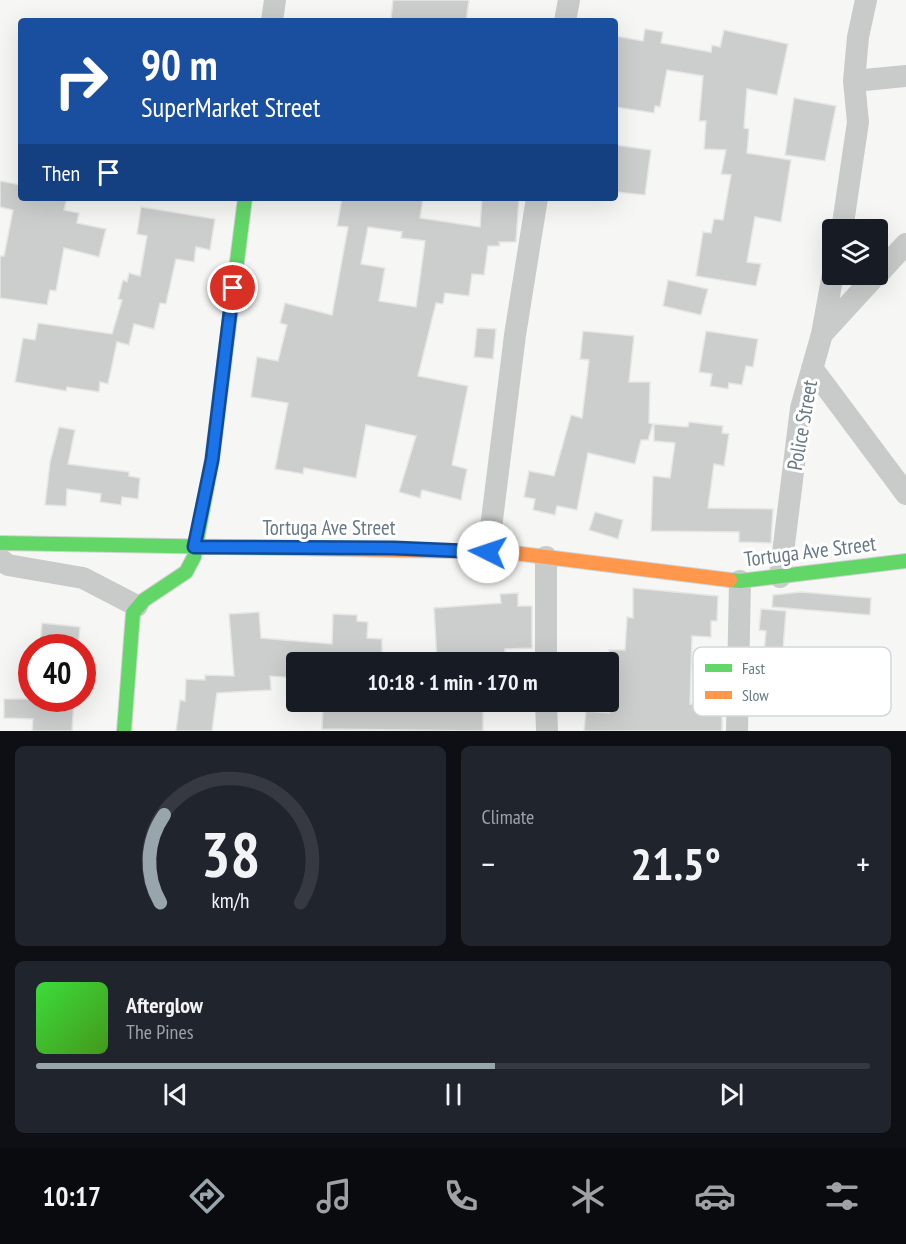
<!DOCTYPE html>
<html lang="en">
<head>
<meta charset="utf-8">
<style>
	body { margin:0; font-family:"PT Sans Narrow",sans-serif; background:#20242c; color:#f1f3f6; height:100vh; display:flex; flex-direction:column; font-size:22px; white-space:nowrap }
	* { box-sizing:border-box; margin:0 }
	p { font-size:20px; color:#9ea1a6 }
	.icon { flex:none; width:33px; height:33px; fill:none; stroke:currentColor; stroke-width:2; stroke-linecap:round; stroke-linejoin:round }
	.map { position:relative; height:731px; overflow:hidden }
	.panel { display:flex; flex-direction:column; gap:15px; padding:15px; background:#0d0f14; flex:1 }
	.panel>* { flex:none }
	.banner { position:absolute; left:18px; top:18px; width:600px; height:183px; border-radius:6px; box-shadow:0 6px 24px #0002; background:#1a4fa0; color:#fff; overflow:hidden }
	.controls { position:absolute; left:822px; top:219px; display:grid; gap:12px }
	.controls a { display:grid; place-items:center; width:66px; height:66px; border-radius:6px; background:#171b24; box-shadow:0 6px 24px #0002; font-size:30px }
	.speed { position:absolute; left:18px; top:634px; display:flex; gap:12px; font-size:30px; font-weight:700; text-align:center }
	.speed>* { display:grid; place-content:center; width:78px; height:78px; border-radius:50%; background:#171b24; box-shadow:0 6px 24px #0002; line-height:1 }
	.speed .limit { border:9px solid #d22; background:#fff; color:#111 }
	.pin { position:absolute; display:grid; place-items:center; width:51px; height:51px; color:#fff; margin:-26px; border:3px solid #fff; border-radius:50%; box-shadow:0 2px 6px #0007 }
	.me { position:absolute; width:66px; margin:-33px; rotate:274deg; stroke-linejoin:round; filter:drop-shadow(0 0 4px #0008) }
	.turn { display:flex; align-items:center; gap:21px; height:126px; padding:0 24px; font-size:27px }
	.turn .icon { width:78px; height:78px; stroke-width:2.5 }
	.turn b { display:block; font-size:42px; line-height:51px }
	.then { display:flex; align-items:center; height:57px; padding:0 24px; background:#0003; gap:12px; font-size:22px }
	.big { font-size:45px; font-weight:800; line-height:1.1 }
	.panel .card { flex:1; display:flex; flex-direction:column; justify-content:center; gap:9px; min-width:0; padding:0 21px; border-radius:9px; background:#20242c }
	.panel .dial { align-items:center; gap:0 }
	.dial svg { height:156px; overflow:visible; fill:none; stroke:#363941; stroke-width:7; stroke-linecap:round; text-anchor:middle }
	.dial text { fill:#f1f3f6; stroke:none }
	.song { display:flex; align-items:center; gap:18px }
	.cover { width:72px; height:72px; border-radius:9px; background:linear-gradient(135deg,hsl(120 70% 55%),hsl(100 70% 35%)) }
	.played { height:6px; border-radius:3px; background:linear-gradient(90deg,#99a5ac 55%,#363941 55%) }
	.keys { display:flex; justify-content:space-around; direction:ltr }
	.heat { display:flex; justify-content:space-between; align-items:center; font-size:33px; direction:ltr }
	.panel .tiles { flex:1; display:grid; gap:15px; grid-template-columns:1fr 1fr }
	.card:last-child { grid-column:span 2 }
	.trip { position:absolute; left:286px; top:652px; width:333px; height:60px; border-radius:6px; background:#171b24; box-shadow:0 6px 24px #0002; font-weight:800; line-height:60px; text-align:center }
	.tab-bar { display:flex; height:96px; justify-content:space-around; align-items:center; background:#090b0e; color:#9ea1a6 }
	.tab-bar .icon { width:42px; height:42px }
	.tab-bar .on { color:#99a5ac }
	.tab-bar b { font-size:27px; color:#f1f3f6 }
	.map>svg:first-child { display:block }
</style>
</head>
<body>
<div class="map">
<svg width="906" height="731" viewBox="0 0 906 731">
	<rect width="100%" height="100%" fill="#f6f6f5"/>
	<!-- building -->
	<path fill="#cccece" stroke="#e6e6e5" stroke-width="1.5" fill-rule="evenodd" d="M 393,0 L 469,0 L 466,21 L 391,19 Z
		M 645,29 L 663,32 L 661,43 L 711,52 L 712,45 L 720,47 L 724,30 L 788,44 L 777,95 L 747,89 L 744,128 L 749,129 L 747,153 L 791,160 L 781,222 L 755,217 L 747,262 L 761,264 L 756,286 L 696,276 L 703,232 L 711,233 L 714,219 L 723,220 L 731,175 L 721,174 L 726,150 L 704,149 L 706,121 L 699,121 L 703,76 L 667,70 L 660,107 L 655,106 L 654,113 L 615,107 L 615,36 L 643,41 Z
		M 794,98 L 836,106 L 825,161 L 785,155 Z
		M 615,145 L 651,150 L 645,195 L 615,192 Z
		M 0,181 L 21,185 L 21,198 L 67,198 L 64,210 L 79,213 L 77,223 L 106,229 L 99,257 L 64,248 L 56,291 L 50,290 L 47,305 L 0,298 L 0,256 L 4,256 L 13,210 L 0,207 Z
		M 342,198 L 423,198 L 420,218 L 480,227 L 482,198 L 519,198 L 516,242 L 499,242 L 500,246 L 488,246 L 484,275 L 472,274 L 469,296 L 445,293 L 443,304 L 436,303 L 418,376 L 468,386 L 452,465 L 467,469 L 461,500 L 422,490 L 420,498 L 399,492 L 416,436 L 366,425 L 356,478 L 304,468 L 303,474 L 275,469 L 288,403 L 251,397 L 257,357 L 278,361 L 287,325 L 280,323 L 285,303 L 332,315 L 348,227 L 337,226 ZM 368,227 L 402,232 L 401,238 L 425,241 L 416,307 L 379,301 L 385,268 L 361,264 Z
		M 141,207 L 215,219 L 210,250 L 196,247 L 194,262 L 176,259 L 166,304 L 160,303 L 154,329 L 134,324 L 129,345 L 117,342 L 108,384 L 100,382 L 99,392 L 67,387 L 66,391 L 15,382 L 23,338 L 35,340 L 38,323 L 112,334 L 122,300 L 118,299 L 123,280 L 127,282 L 129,273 L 140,276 L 147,236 L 137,234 Z
		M 668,280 L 708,289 L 701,315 L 663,306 Z
		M 477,328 L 496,329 L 493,359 L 474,357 Z
		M 583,331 L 634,336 L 629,382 L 650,382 L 649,423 L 653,424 L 648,440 L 641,440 L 635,464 L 588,453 L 577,510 L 557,506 L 555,515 L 533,510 L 535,499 L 524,497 L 529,471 L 554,476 L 571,415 L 582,418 L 589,360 L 580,359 Z
		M 706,331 L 758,339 L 753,367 L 746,366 L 742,385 L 729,383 L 728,389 L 710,386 L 712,374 L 699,372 Z
		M 689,422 L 723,426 L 722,433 L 729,434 L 724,466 L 714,464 L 708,508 L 773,509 L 771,543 L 739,542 L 739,532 L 651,531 L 653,476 L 670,478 L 675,443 L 654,441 L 654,424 L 688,427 Z
		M 59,427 L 75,430 L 68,464 L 129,472 L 129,476 L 140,478 L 138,499 L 122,497 L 121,505 L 100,502 L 101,494 L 67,489 L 66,506 L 45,505 L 50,462 Z
		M 595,512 L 623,520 L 618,539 L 589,530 Z
		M 633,588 L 718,596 L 717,621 L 711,621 L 711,637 L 692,636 L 690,704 L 722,704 L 722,731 L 584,731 L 586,711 L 609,713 L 609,650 L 625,650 L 627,617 L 633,618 Z
		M 801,592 L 871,598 L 870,615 L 772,607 L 773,595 Z
		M 518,593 L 518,606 L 532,606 L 532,648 L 505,649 L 505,654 L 486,656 L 487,663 L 437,663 L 434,608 L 501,603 L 500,594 Z
		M 761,609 L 786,611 L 781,675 L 762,673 L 766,631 L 759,630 Z
		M 259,612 L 261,638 L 332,644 L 333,614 L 357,615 L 357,621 L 368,622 L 367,638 L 382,639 L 382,663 L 297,663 L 297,678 L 270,676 L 271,690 L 217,693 L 212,731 L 176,731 L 180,700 L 185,701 L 186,679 L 205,680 L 205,675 L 234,676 L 229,614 Z
		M 42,623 L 80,627 L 78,648 L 40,648 Z
		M 4,699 L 74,699 L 72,731 L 32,731 L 33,719 L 4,718 Z
		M 339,702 L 393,707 L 393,702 L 483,702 L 483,731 L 322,729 L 323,706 L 339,706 Z"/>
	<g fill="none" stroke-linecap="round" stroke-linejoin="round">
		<!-- fast casing -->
		<g stroke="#d2d3d3" stroke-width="16">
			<path id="fast" d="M 0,543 L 345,549
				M 730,580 L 740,581 L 906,561
				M 124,731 L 133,613 L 144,600 L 186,572 L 194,557 L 212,460 L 245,198"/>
		</g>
		<!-- slow casing -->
		<g stroke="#d2d3d3" stroke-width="16">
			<path id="slow" d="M 345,549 L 506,552 L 730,580"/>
		</g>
		<!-- street -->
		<path stroke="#c9cbcb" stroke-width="22" d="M 272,21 L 275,0
			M 565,21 L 569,0
			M 854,81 L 906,76
			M 842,230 L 858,122 L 854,81 L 858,37 L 866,0
			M 878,274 L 906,244
			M 822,334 L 877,274
			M 812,368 L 906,494
			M 488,552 L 515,335 L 537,198
			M 546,557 L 546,663
			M 0,559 L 8,565 L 83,578 L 137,606
			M 780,577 L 801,408 L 822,334 L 833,274
			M 546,702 L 547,731
			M 737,731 L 740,581"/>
		<!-- fast -->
		<use href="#fast" stroke="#63d668" stroke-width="14"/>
		<!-- slow -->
		<use href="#slow" stroke="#ff974d" stroke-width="14"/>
	</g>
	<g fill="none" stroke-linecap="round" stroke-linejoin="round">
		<!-- route casing -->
		<g stroke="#114b97" stroke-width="15">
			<path id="route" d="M 233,288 L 212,460 L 194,547 L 394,548 L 488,552"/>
		</g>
		<!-- route -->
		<use href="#route" stroke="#1a73e8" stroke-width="10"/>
	</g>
	<g text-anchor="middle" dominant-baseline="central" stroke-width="6" stroke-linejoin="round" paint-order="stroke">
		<!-- street labels -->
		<g font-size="21" fill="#677985" stroke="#fff">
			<text transform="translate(802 425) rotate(-80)">Police Street</text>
			<text x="329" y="527">Tortuga Ave Street</text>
			<text transform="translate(810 551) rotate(-7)">Tortuga Ave Street</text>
		</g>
	</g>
	<!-- legend -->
	<rect x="693" y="647" width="198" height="69" rx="9" fill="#fff" stroke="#d1d7da" stroke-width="1.5"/>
	<rect x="705" y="664" width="27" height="8" fill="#63d668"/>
	<rect x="705" y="691" width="27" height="8" fill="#ff974d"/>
	<g font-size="16" fill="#677985">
		<text x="742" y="674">Fast</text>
		<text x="742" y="701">Slow</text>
	</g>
</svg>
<div class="controls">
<a><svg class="icon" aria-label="layers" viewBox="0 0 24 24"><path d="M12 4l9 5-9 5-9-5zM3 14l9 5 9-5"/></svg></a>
</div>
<div class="speed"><div class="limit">40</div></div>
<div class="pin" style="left:233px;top:288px;background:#d93025"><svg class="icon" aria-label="arrive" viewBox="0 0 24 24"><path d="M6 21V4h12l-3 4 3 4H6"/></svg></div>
<svg class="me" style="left:488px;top:552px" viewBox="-20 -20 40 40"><circle r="19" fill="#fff"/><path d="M0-13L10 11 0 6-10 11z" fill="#1a73e8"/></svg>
<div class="trip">10:18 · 1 min · 170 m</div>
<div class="banner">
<div class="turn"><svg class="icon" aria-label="right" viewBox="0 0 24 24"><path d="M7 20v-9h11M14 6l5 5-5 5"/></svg><div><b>90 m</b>SuperMarket Street</div></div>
<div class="then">Then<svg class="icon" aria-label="arrive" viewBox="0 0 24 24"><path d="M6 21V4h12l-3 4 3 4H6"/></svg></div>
</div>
</div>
<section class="panel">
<div class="tiles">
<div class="card dial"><svg viewBox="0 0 100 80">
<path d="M14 69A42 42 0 1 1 86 69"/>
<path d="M14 69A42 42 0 0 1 16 24" stroke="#99a5ac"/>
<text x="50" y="56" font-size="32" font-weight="700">38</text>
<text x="50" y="72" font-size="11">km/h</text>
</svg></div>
<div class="card"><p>Climate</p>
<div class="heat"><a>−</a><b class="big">21.5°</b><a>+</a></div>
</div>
<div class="card">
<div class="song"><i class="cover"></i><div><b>Afterglow</b><p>The Pines</p></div></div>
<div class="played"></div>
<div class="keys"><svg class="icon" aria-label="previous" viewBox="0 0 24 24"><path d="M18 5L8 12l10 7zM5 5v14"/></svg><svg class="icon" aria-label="pause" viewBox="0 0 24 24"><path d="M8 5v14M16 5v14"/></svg><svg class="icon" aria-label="next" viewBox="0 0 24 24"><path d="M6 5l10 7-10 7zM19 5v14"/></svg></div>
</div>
</div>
</section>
<nav class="tab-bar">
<b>10:17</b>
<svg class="icon on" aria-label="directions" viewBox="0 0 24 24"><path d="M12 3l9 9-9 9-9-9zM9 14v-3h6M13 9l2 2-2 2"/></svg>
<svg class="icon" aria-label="music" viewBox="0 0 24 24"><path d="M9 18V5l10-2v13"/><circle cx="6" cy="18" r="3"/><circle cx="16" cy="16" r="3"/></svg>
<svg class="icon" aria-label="phone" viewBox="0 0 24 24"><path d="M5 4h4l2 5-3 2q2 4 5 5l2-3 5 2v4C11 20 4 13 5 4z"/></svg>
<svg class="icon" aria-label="climate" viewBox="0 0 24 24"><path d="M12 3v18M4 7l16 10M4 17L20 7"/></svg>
<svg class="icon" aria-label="car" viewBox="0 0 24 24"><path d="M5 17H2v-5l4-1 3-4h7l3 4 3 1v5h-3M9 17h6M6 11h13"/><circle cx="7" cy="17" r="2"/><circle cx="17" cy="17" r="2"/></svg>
<svg class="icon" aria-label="filters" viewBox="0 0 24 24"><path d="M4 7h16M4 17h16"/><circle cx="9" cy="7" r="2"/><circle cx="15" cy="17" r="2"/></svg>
</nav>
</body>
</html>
